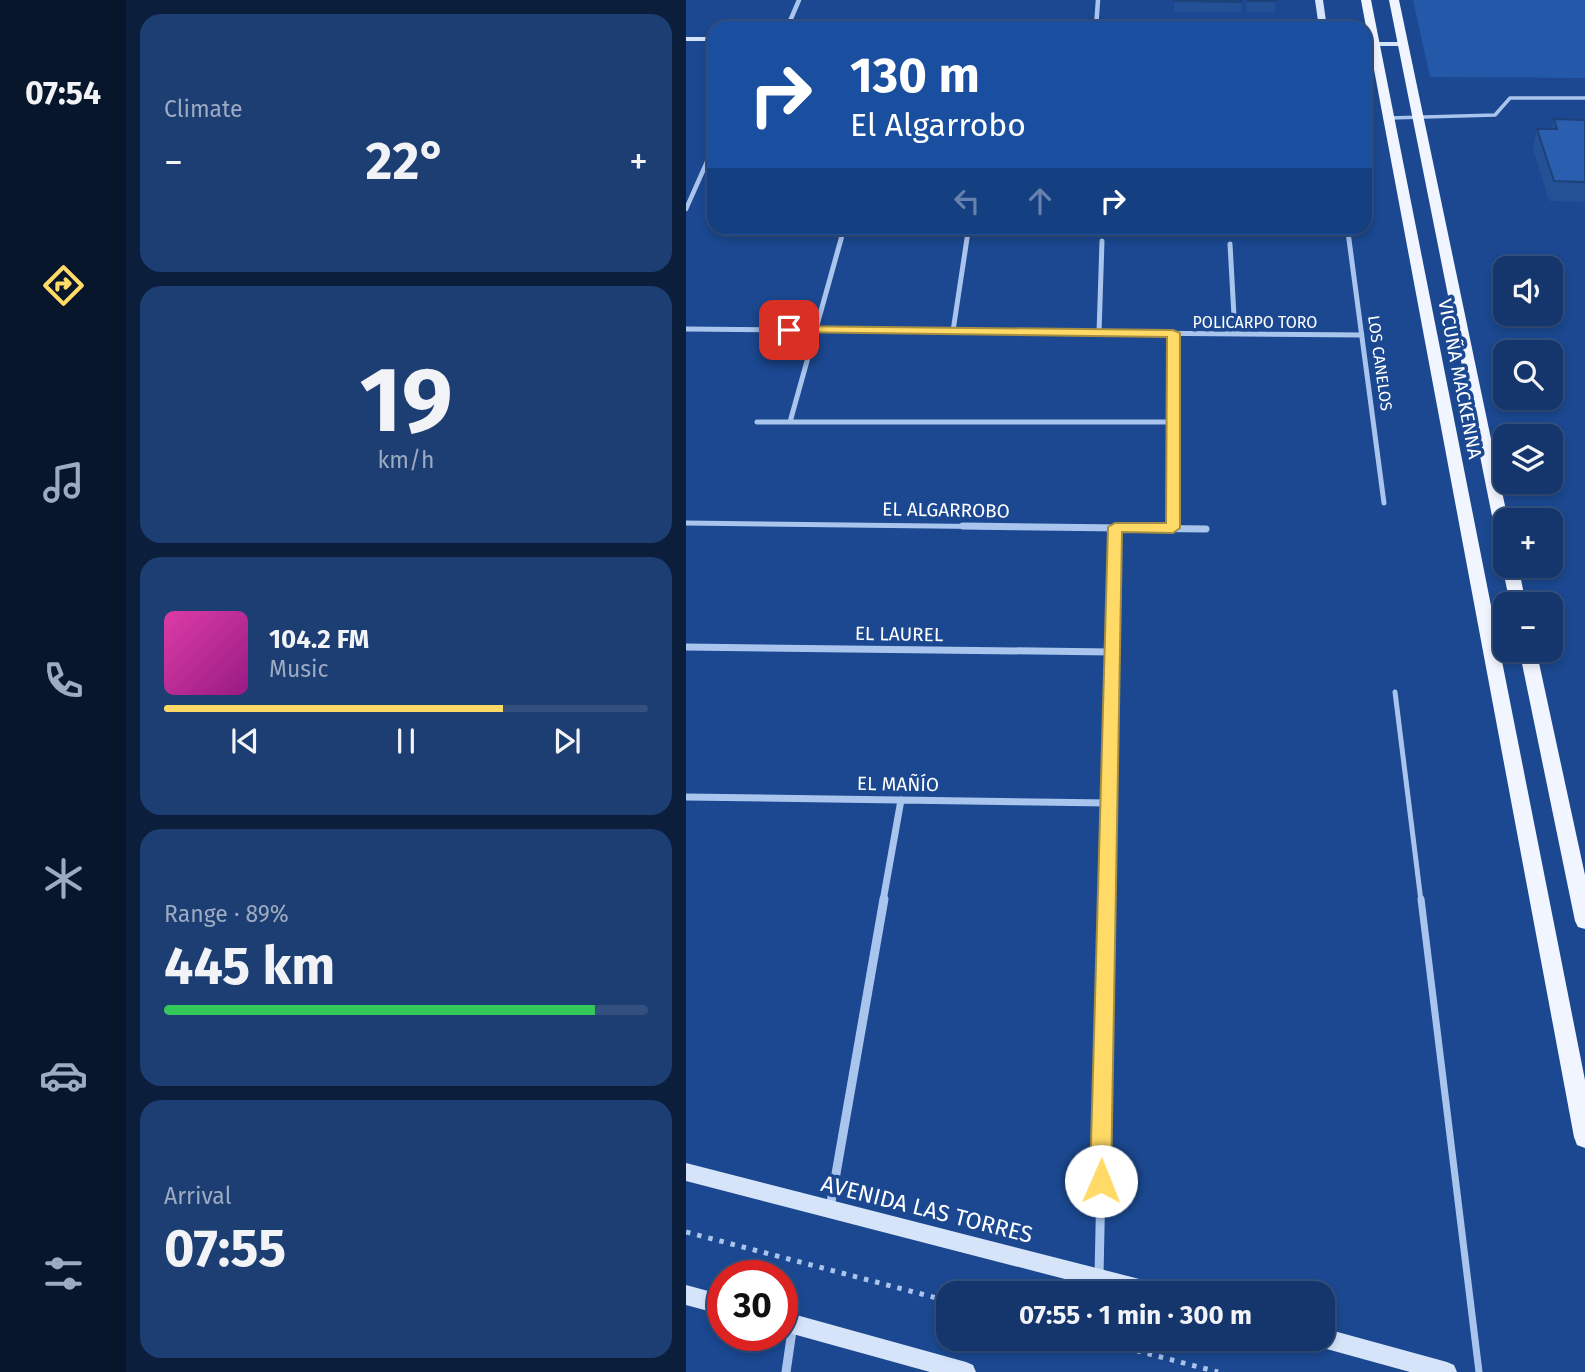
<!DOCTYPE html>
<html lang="en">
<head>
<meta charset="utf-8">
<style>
	body { margin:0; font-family:"Fira Sans",sans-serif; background:#1d3e72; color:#f1f3f6; height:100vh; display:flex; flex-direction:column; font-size:26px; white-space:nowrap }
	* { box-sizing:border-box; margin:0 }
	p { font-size:23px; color:#9dabc2 }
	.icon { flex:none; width:38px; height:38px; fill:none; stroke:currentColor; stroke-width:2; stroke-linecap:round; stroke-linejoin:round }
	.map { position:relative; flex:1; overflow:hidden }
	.panel { display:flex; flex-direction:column; gap:14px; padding:14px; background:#0b1e3b; width:560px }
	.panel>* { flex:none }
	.top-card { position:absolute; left:21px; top:21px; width:665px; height:214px; border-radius:21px; box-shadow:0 4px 10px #0003,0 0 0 2px #33507f; background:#1a4fa0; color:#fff; overflow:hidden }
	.fabs { position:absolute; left:807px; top:256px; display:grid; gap:14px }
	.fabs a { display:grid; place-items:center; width:70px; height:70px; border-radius:14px; background:#14366c; box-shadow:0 4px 10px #0003,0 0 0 2px #33507f; font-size:35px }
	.speed { position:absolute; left:21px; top:1260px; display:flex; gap:14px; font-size:35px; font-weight:700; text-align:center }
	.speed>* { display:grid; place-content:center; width:91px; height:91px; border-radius:50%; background:#14366c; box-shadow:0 4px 10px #0003,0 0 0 2px #33507f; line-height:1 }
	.speed .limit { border:10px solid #d22; background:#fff; color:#111 }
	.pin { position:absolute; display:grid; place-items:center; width:60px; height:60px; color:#fff; margin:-30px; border-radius:14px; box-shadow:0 4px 10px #0006 }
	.me { position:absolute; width:77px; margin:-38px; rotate:1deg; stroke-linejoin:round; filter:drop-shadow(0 0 5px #0008) }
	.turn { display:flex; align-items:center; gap:24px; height:147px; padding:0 28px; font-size:32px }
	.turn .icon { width:91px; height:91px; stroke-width:2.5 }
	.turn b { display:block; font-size:49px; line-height:60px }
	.lanes { display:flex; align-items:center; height:66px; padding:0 28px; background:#0003; justify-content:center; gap:35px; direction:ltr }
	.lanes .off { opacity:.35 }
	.big { font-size:52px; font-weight:700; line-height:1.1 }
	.panel .widget { flex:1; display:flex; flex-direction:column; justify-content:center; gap:10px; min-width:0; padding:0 24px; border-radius:21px; background:#1d3e72 }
	.panel .dial { align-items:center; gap:0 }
	.dial b { font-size:91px; line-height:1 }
	.song { display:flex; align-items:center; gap:21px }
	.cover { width:84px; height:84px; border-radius:10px; background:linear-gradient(135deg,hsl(320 70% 55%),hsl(310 70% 35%)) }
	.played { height:7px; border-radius:4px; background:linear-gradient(90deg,#ffda66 70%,#33507f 70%) }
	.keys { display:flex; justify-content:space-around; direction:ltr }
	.heat { display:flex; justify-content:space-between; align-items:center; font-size:38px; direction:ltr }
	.charge { height:10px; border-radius:5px; background:linear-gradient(90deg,#34c759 89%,#33507f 0) }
	.trip { position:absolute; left:250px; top:1281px; width:399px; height:70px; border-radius:21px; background:#14366c; box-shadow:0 4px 10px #0003,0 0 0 2px #33507f; font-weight:700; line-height:70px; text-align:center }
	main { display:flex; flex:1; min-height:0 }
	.dock { display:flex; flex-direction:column; width:126px; justify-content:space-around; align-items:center; background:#08162b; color:#9dabc2 }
	.dock .icon { width:49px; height:49px }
	.dock .active { color:#ffda66 }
	.dock b { font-size:32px; color:#f1f3f6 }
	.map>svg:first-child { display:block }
</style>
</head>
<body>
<main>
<nav class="dock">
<b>07:54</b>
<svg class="icon active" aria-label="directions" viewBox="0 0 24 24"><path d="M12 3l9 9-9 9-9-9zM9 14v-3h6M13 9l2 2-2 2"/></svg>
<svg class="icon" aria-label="music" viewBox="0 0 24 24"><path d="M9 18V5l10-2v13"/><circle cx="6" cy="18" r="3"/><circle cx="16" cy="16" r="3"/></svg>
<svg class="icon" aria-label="phone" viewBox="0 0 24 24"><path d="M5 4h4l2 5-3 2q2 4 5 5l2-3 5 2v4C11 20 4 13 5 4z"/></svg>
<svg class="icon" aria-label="climate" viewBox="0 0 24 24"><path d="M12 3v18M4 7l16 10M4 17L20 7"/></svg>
<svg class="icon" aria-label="car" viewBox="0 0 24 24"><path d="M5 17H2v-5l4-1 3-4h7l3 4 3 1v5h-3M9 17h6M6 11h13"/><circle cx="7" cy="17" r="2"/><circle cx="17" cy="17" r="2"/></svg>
<svg class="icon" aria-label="filters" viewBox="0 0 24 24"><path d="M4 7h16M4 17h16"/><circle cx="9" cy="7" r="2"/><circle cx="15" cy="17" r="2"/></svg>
</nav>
<section class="panel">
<div class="widget"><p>Climate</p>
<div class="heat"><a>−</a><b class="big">22°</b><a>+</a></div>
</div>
<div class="widget dial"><b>19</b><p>km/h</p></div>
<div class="widget">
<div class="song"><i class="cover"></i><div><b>104.2 FM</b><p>Music</p></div></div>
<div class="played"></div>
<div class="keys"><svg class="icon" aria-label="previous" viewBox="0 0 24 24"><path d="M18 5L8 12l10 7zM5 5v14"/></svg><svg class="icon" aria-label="pause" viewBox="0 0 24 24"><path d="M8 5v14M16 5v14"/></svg><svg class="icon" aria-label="next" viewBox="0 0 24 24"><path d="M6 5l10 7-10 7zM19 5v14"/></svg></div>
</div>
<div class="widget"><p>Range · 89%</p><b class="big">445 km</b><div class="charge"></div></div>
<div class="widget"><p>Arrival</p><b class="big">07:55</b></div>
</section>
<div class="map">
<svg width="899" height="1372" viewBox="0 0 899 1372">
	<rect width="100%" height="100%" fill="#1b4890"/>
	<!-- green -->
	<path fill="#2459a9" d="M 727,0 L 899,0 L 899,78 L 744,77 Z"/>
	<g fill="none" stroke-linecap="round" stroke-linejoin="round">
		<!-- path -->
		<path stroke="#a9c5ee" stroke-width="5" stroke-dasharray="4.5 7" stroke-linecap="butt" d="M 0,1232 L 262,1301
			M 406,1339 L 532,1372"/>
		<!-- lane-far2 -->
		<path stroke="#a9c5ee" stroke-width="3.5" d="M 703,118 L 809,115 L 824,98 L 899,98"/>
		<!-- lane-far1 -->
		<path stroke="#a9c5ee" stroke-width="5" d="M 709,692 L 735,901"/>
		<!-- lane -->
		<path stroke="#a9c5ee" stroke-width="7" d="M 735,899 L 793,1372"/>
		<!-- street-far3 -->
		<path stroke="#a9c5ee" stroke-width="4.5" d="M 101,28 L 113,0
			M 410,28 L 412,0
			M 0,209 L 28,146
			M 662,228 L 663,233
			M 156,233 L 158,228
			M 282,233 L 283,228"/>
		<!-- street-far2 -->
		<path stroke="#a9c5ee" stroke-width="5" d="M 662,232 L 698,503
			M 544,244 L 549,334
			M 0,329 L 676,335
			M 267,331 L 282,232
			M 413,333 L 416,241
			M 487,333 L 487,528
			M 71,422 L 487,422
			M 104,422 L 157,232
			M 0,523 L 428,528"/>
		<!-- street-far1 -->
		<path stroke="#a9c5ee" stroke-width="7" d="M 277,526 L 520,529
			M 0,647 L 426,652
			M 0,797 L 423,803
			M 197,901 L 215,800
			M 421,901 L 429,527"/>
		<!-- street -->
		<path stroke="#a9c5ee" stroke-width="9" d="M 144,1208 L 198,899
			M 413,1276 L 421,899
			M 100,1372 L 107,1324"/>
		<!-- secondary -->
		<path fill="#d6e4fa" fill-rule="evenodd" d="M 629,0 L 637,0 L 641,28 L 633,28 Z
			M 0,37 L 28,37 L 28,41 L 0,41 Z
			M 679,42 L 717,42 L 721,44 L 717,46 L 679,46 Z
			M 0,1163 L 469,1283 L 476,1286 L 479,1293 L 433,1293 L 0,1181 Z
			M 0,1285 L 37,1295 L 37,1315 L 0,1305 Z
			M 96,1311 L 280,1362 L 287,1365 L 290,1372 L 244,1372 L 96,1331 Z
			M 637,1328 L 761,1362 L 768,1365 L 771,1372 L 724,1372 L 637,1348 L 630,1345 L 627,1339 L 637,1339 Z"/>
		<!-- primary -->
		<path fill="#f0f5ff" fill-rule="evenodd" d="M 675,0 L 685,0 L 899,1080 L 899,1148 L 891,1145 L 888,1137 Z
			M 703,0 L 713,0 L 822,520 L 819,520 L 819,546 L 811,541 Z
			M 819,561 L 819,565 L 832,565 L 840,604 L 824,604 L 816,565 Z
			M 833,649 L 850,649 L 899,875 L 899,929 L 892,927 L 889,921 Z"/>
	</g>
	<!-- wall -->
	<path fill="#245196" d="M 488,0 L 555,0 L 555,12 L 488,12 Z
		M 560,0 L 590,0 L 589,12 L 561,12 Z
		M 868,119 L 899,120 L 899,202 L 863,201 L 847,148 L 851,129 L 866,129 Z"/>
	<!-- building -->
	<path fill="#2a5eae" stroke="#1d427a" stroke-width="2" d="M 488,0 L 555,0 L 555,2 L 488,1 Z
		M 561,0 L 590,0 L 590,1 L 562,1 Z
		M 868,119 L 899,120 L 899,182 L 868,181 L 851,129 L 871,129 Z"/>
	<!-- route -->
	<path fill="#ffda66" stroke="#a68e42" stroke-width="2" d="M 103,326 L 487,330 L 494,333 L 494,528 L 487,533 L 436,532 L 425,1181 L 422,1188 L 415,1191 L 407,1188 L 404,1181 L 422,527 L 429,523 L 480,523 L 481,337 L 99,332 L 97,330 Z"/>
	<g text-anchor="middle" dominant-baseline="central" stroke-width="7" stroke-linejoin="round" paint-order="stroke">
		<!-- far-street labels -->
		<g font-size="16" fill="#fff" stroke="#1b4890">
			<text x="569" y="322">POLICARPO TORO</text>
			<text transform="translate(694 363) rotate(82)">LOS CANELOS</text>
		</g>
		<!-- street labels -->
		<g font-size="19" fill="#fff" stroke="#1b4890">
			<text transform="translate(774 379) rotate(79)">VICUÑA MACKENNA</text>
			<text transform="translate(260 510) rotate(1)">EL ALGARROBO</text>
			<text transform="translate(213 634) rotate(1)">EL LAUREL</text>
			<text transform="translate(212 784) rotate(1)">EL MAÑÍO</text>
		</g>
		<!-- near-street labels -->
		<g font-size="23" fill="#fff" stroke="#1b4890">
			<text transform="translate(241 1209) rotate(14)">AVENIDA LAS TORRES</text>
		</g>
	</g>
</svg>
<div class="fabs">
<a><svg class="icon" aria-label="sound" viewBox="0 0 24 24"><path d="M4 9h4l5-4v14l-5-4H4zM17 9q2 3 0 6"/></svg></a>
<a><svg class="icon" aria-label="search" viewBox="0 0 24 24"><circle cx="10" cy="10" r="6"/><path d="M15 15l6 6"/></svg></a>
<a><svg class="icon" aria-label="layers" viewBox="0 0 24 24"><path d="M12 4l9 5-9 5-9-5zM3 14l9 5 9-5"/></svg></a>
<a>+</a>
<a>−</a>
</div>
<div class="speed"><div class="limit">30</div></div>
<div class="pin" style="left:103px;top:330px;background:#d93025"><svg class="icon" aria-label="arrive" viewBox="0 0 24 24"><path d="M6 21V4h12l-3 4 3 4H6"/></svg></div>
<svg class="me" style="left:415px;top:1181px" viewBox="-20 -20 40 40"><circle r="19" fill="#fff"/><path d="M0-13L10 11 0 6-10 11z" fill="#ffda66"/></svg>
<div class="trip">07:55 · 1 min · 300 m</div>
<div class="top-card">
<div class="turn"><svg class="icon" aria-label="right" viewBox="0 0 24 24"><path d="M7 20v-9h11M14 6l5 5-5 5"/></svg><div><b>130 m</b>El Algarrobo</div></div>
<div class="lanes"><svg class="icon off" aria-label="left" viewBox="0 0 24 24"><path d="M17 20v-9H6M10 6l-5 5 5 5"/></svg><svg class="icon off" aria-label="ahead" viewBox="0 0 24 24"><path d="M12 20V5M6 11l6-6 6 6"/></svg><svg class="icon" aria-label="right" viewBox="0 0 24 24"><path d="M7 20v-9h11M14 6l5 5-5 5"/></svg></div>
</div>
</div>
</main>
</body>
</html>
